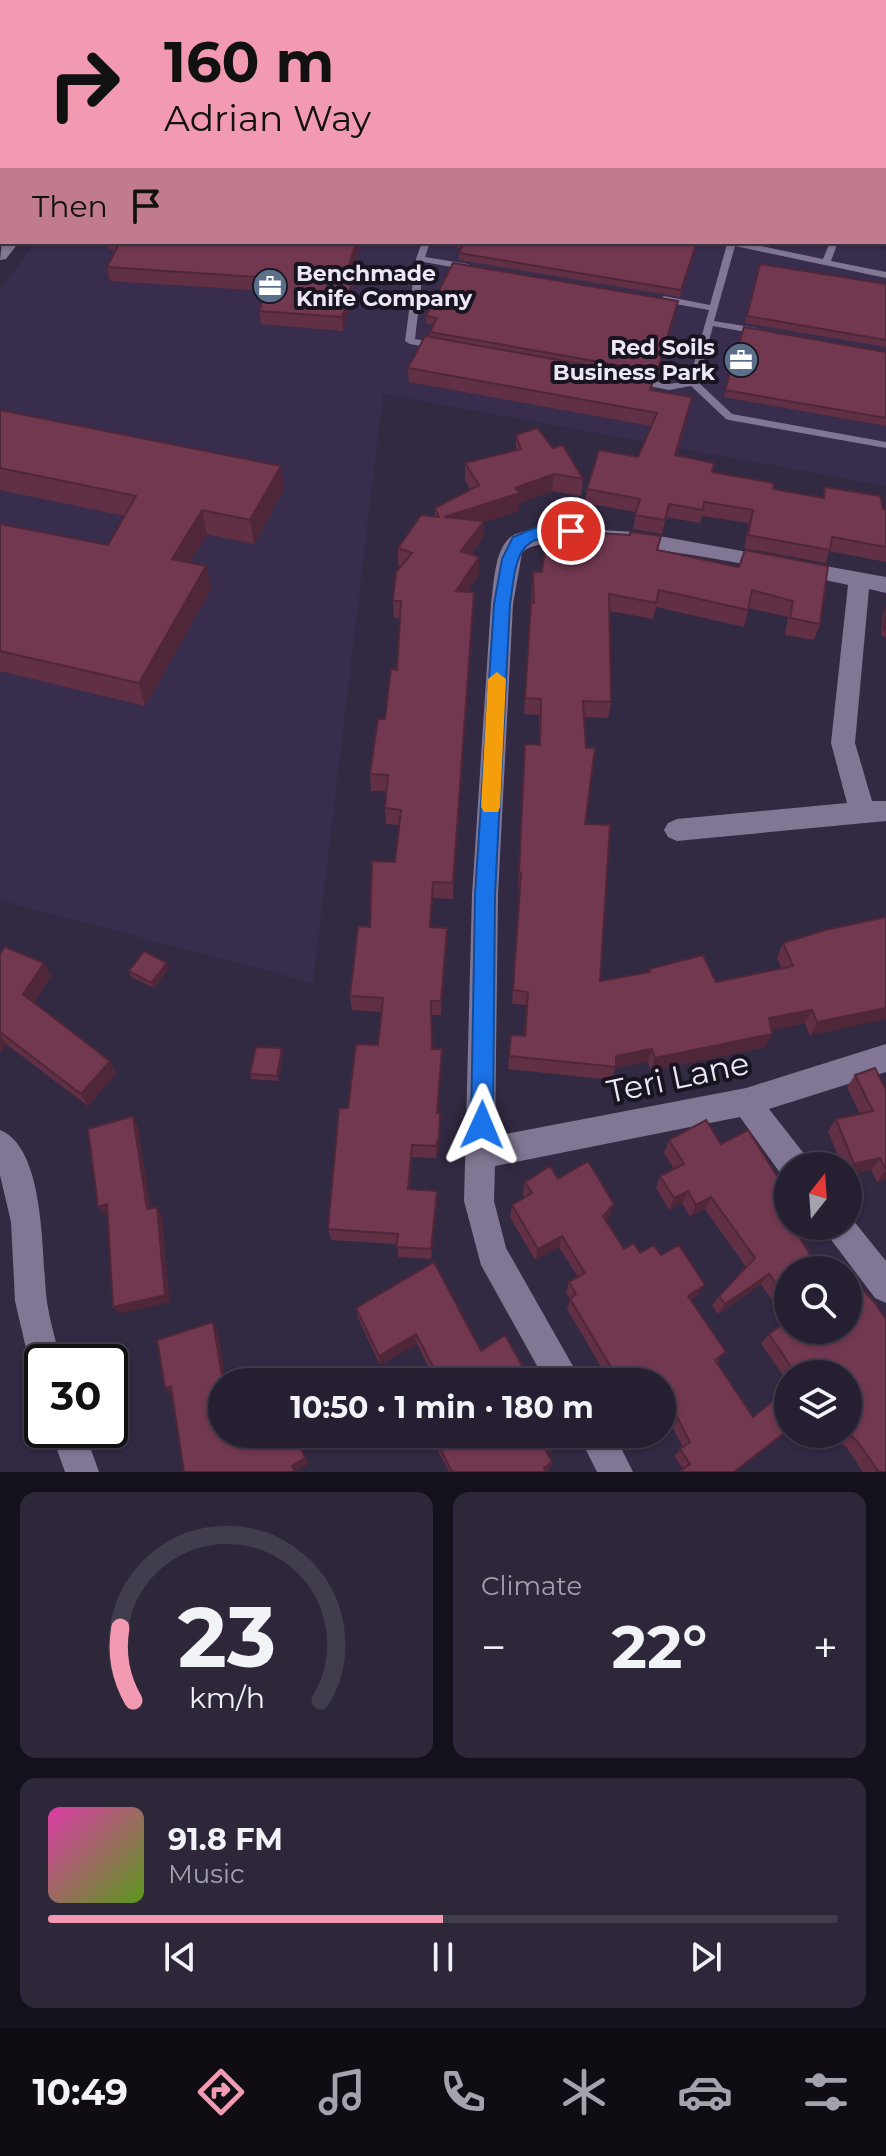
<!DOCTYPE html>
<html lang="en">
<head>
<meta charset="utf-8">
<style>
	body { margin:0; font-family:Montserrat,sans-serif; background:#2e273a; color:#f1f3f6; height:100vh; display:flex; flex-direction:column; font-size:30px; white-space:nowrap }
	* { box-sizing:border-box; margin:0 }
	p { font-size:26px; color:#a4a2ac }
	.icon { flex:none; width:44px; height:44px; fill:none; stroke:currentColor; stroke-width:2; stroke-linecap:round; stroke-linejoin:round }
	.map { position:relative; height:1472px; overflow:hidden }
	.side { display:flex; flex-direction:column; gap:20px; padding:20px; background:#15111c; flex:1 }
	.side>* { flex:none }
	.banner { position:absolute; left:0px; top:0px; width:886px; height:244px; box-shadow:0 2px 6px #0004,0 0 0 2px #423d4d; background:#f19ab2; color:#111; overflow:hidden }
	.needle { width:52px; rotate:17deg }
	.controls { position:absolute; left:774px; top:1152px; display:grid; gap:16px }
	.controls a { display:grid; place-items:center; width:88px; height:88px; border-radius:50%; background:#261f32; box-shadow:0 2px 6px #0004,0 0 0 2px #423d4d; font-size:40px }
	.speed { position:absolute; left:24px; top:1344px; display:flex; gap:16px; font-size:40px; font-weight:700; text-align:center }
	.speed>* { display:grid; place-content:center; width:104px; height:104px; border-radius:50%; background:#261f32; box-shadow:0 2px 6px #0004,0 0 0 2px #423d4d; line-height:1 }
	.speed .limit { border:4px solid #111; border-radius:12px; background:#fff; color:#111 }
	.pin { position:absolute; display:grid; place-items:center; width:68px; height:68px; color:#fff; margin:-34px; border:4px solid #fff; border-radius:50%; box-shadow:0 2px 8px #0007 }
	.me { position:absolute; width:88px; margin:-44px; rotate:1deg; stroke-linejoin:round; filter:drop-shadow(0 0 6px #0008) }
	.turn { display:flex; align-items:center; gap:28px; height:168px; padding:0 32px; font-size:36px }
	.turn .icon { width:104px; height:104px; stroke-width:2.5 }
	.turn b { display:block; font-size:56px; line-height:68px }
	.then { display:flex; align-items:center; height:76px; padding:0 32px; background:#0003; gap:16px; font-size:30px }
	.big { font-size:60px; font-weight:700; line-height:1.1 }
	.side .widget { flex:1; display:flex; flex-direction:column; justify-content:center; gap:12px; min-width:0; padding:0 28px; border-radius:16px; background:#2e273a }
	.side .dial { align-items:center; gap:0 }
	.dial svg { height:208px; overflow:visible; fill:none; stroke:#423d4d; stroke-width:7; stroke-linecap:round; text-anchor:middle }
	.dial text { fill:#f1f3f6; stroke:none }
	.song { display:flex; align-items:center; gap:24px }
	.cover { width:96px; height:96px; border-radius:12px; background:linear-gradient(135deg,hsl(320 70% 55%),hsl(90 70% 35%)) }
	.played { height:8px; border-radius:4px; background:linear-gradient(90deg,#f19ab2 50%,#423d4d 50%) }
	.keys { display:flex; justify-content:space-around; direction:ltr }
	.heat { display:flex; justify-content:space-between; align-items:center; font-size:44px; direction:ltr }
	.side .tiles { flex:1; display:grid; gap:20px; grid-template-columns:1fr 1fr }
	.widget:last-child { grid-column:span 2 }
	.trip { position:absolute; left:208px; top:1368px; width:468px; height:80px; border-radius:40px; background:#261f32; box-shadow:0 2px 6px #0004,0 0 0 2px #423d4d; font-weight:700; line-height:80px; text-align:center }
	.tabs { display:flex; height:128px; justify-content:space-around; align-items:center; background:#0f0c14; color:#a4a2ac }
	.tabs .icon { width:56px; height:56px }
	.tabs .selected { color:#f19ab2 }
	.tabs b { font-size:36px; color:#f1f3f6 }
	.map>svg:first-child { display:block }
</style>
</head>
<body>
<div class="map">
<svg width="886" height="1472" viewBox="0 0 886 1472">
	<rect width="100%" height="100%" fill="#322942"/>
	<!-- built -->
	<path fill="#392d4d" d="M 443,0 L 886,0 L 886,208 L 884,2 Z
		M 36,242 L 856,242 L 886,249 L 886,486 L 383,394 L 313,983 L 0,900 L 0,290 Z"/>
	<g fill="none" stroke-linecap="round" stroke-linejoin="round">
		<!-- stream -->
		<path stroke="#647298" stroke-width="5" d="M 338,0 L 354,2"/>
		<!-- path -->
		<path stroke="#6c637a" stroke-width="3" stroke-dasharray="2 4" stroke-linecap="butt" d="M 408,0 L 422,2"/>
		<!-- lane -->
		<path fill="#817794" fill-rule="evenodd" d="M 687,0 L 693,0 L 694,2 L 688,2 Z
			M 0,17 L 2,17 L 2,21 L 0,21 Z
			M 0,87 L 2,87 L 2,91 L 0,91 Z
			M 422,242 L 430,242 L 425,257 L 468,264 L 472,267 L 468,270 L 424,262 L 415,339 L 441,344 L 441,348 L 438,349 L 410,344 L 405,341 L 416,259 Z
			M 725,242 L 741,242 L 823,259 L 830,242 L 838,242 L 831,261 L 886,272 L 886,278 L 735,246 L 714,321 L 757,328 L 761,331 L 757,334 L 713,326 L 698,382 L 732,414 L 886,442 L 886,448 L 729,420 L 726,419 L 691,386 L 669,390 L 634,383 L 634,379 L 637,378 L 669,384 L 689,381 L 709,310 L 664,302 L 660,299 L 664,296 L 710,305 L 727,244 Z"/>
		<!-- street -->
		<path fill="#817794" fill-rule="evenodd" d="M 2,242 L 19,242 L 6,259 L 0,260 Z
			M 544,527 L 637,532 L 886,577 L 886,593 L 869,589 L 855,743 L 872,801 L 886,801 L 886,821 L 677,841 L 668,837 L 664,830 L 668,823 L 677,819 L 847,803 L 831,743 L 848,585 C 801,575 547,519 522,553 L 513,604 L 498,895 L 495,1136 L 746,1088 L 886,1044 L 886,1072 L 769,1109 L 805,1155 L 809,1166 L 788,1166 L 788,1179 L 783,1177 L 740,1117 L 495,1166 L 494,1201 L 506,1248 L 582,1382 L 546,1382 L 481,1265 L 464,1201 L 472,895 L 491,604 C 494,585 494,548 512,536 C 520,531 534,530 544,527 Z
			M 0,1130 C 47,1149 41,1260 47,1302 C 50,1322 56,1342 61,1362 L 42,1362 L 42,1378 L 32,1374 L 15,1301 L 11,1222 L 0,1175 Z
			M 848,1214 L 886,1261 L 886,1303 L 875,1298 L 829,1237 L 824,1226 L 848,1226 Z
			M 50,1430 L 84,1430 L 99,1472 L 65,1472 Z
			M 578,1434 L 614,1434 L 633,1472 L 597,1472 Z"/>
		<!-- secondary -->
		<path fill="#817794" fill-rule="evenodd" d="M 0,112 L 2,112 L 2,124 L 0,124 Z
			M 884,220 L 886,220 L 886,234 L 884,234 Z"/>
	</g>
	<!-- wall -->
	<path fill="#613045" d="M 2,26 L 2,74 L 0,74 L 0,28 Z
		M 886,70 L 886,186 L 884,183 L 884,71 Z
		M 106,242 L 361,242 L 349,283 L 352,284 L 353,297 L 343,331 L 261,324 L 259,311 L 267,291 L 110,281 L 107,267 L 116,250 L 108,249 Z
		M 444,242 L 698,242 L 680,297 L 459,260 L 459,253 L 461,248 L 444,245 Z
		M 760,264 L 886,284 L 886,347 L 745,323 Z
		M 677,308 L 656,379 L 654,378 L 652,390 L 692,397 L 677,456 L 712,472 L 773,489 L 822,498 L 825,487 L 886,509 L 886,562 L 829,551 L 826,563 L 744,548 L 749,523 L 702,516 L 700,523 L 666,517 L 662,534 L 633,529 L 636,512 L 585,503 L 587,489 L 638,457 L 651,426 L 409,382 L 408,368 L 430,337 L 430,332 L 434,325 L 426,323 L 426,316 Z
		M 886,352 L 886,426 L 724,397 L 725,390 Z
		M 0,410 L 281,466 L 284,489 L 254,544 L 207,534 L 190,562 L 206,566 L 211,589 L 145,706 L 0,671 L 0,524 L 108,545 L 125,516 L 0,490 Z
		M 516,435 L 553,448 L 583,479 L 581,496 L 552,491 L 519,503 L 519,511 L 484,522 L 483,538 L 471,555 L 479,557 L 479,575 L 467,592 L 474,592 L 473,610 L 453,899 L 433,898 L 431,927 L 447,928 L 441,1015 L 432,1015 L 432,1049 L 442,1049 L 438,1113 L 439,1149 L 436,1158 L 412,1157 L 410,1189 L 437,1191 L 437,1202 L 431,1259 L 398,1257 L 397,1244 L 331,1240 L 328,1229 L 348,1108 L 378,1045 L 381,1012 L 352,1010 L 350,996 L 370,927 L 395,862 L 399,825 L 386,824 L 385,808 L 386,791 L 371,791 L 370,774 L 397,670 L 400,618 L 394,618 L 393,601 L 401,566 L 398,565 L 398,548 L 435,517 L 435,508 L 470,489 L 465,480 L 465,463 L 516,450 Z
		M 661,536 L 658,550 L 739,567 L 745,550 L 820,624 L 814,640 L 785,635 L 788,617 L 749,608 L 744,627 L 656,607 L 653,619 L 609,611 L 611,702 L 608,718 L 584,717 L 585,824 L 600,981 L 648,972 L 649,969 L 716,982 L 782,969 L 777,958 L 783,943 L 886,917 L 810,1036 L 805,1023 L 771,1030 L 772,1034 L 765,1047 L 651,1071 L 648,1062 L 615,1068 L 612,1080 L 508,1069 L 511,1035 L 524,1036 L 526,1005 L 512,1004 L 520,888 L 518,888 L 524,760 L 539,745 L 539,715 L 524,714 L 533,572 L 542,572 Z
		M 886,606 L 886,637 L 881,636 L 883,613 Z
		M 0,954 L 44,963 L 51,976 L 34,1003 L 110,1061 L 116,1073 L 88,1106 L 6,1044 L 1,1051 L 0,1051 Z
		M 169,968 L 154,988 L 131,977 L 129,971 Z
		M 283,1054 L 278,1081 L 251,1079 L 250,1074 Z
		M 855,1075 L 886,1090 L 886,1180 L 877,1182 L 871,1170 L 848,1175 L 848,1166 L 842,1166 L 828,1131 L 836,1119 L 860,1114 L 847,1087 Z
		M 706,1120 L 721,1144 L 748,1130 L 777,1176 L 788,1190 L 788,1226 L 798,1226 L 795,1229 L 819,1270 L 788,1270 L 788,1330 L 848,1330 L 848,1273 L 875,1303 L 886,1319 L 886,1472 L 863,1472 L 847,1448 L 830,1434 L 848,1434 L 848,1374 L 788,1374 L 788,1383 L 761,1343 L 769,1334 L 787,1322 L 761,1284 L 718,1314 L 712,1306 L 719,1296 L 746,1267 L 705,1209 L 690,1217 L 682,1203 L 669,1210 L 656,1188 L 660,1176 L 674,1169 L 664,1153 L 669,1140 Z
		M 558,1179 L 610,1216 L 606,1221 L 624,1249 L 640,1253 L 661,1255 L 698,1295 L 691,1300 L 719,1361 L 717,1363 L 753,1417 L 788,1430 L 683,1469 L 674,1456 L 683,1447 L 662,1408 L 662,1382 L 610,1382 L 567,1309 L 570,1299 L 566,1293 L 569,1282 L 578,1277 L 559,1247 L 535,1260 L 510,1217 L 512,1205 L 525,1197 L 523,1194 L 525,1182 Z
		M 356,1308 L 481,1351 L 531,1382 L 433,1376 L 417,1344 L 380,1365 L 358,1318 Z
		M 429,1434 L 555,1434 L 559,1440 L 556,1448 L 547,1453 L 552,1462 L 549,1469 L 546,1472 L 449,1472 Z"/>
	<!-- shaded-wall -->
	<path fill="#4f2738" d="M 142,0 L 168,0 L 167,2 L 140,2 Z
		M 356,242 L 361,242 L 345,297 L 344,283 Z
		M 697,242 L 698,242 L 680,297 L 681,290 Z
		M 352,284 L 353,297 L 343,331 L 342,317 Z
		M 678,301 L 677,308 L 656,379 L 657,372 Z
		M 692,397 L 689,411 L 673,469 L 675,455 Z
		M 281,466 L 284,489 L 254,544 L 250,520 Z
		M 554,474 L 552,491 L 519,503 L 519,511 L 484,522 L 483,538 L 460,568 L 444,517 L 515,488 Z
		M 202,510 L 207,534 L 178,582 L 172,559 Z
		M 479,557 L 479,575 L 455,609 L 456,591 Z
		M 206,566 L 211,589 L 145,706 L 139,683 Z
		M 474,592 L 473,610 L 453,899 L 453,883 Z
		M 433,882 L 433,898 L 430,942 L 430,927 Z
		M 447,928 L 447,943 L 441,1015 L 441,1001 Z
		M 44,963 L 51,976 L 30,1008 L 23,994 Z
		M 167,963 L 169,968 L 154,988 L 151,983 Z
		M 886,1008 L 886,1019 L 810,1036 L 817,1022 Z
		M 812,1010 L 805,1023 L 762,1032 L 769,1018 Z
		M 0,1034 L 6,1044 L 1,1051 L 0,1050 Z
		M 772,1034 L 765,1047 L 651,1071 L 655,1058 Z
		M 282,1048 L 283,1054 L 278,1081 L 277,1076 Z
		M 442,1049 L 442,1063 L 437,1126 L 437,1113 Z
		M 652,1049 L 648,1062 L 615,1068 L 616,1056 Z
		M 110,1061 L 116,1073 L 88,1106 L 81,1094 Z
		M 440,1113 L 439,1149 L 436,1158 L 436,1146 Z
		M 133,1116 L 138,1126 L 152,1218 L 147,1209 Z
		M 412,1145 L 412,1157 L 409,1201 L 408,1189 Z
		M 880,1158 L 871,1170 L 848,1175 L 848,1172 L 854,1164 Z
		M 886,1170 L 886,1180 L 877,1182 Z
		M 437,1191 L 437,1202 L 431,1259 L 431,1249 Z
		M 688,1191 L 682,1203 L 669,1210 L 674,1198 Z
		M 711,1197 L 705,1209 L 690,1217 L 696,1205 Z
		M 107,1204 L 113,1213 L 104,1215 L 98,1207 Z
		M 614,1204 L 610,1216 L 599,1228 L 603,1216 Z
		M 157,1207 L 162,1216 L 170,1302 L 119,1314 L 113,1307 Z
		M 562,1236 L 559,1247 L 535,1260 L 538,1249 Z
		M 769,1274 L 761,1284 L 718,1314 L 725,1304 Z
		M 705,1285 L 698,1295 L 683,1306 L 688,1296 Z
		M 213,1322 L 218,1331 L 226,1382 L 223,1382 Z
		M 416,1334 L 417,1344 L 380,1365 L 379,1356 Z
		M 171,1386 L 177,1393 L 171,1395 L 165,1388 Z
		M 231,1434 L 235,1434 L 238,1451 L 233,1445 Z
		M 295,1434 L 309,1464 L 295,1472 L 292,1466 Z
		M 559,1440 L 556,1448 L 542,1457 L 545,1449 Z
		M 552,1462 L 549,1469 L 546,1472 L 544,1468 Z"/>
	<!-- building -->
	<path fill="#713850" stroke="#4f2738" stroke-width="2" d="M 32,0 L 142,0 L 140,2 L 30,2 Z
		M 210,0 L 303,0 L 318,2 L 208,2 Z
		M 490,0 L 565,0 L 565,2 L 470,2 Z
		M 2,26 L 2,52 L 0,51 L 0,28 Z
		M 886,70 L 886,155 L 884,152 L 884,71 Z
		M 120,242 L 356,242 L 344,283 L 352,284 L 342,317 L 259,311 L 271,278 L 107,267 Z
		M 464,242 L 697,242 L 681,290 L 459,253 Z
		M 453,263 L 678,301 L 657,372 L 430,332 L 437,318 L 426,316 Z
		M 760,264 L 886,284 L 886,340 L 747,316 Z
		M 744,327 L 886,352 L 886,418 L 725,390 Z
		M 425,336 L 654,377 L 650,390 L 692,397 L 675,455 L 714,463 L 712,472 L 774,483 L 773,489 L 824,498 L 825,487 L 880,496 L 883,509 L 886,509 L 886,547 L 832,537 L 830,550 L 748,535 L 753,510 L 704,502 L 703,510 L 669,504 L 665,520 L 635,515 L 640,499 L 587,489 L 599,450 L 638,457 L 657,413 L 408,368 Z
		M 0,410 L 281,466 L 250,520 L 202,510 L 172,559 L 206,566 L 139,683 L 0,651 L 0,524 L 108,545 L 136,496 L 0,468 Z
		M 537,428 L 553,448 L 563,445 L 583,479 L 554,474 L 515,488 L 520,493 L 444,517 L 484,521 L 461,551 L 479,557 L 456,591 L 474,592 L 453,883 L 433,882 L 430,927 L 447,928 L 441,1001 L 431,1001 L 432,1049 L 442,1049 L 437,1113 L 440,1113 L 439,1137 L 436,1146 L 412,1145 L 408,1189 L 437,1191 L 431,1249 L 396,1247 L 398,1234 L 328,1229 L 339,1108 L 348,1108 L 356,1044 L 378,1045 L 383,998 L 350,996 L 358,926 L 370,927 L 372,861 L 395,862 L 401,810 L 385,808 L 388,775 L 370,774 L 378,719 L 385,719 L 391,669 L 397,670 L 401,601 L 393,601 L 396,572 L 412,553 L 398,548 L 421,515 L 439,517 L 435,508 L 479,485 L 465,463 L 521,449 L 516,435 Z
		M 547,530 L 630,535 L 630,532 L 661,536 L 657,550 L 739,567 L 745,550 L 828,566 L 820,624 L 790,618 L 793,601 L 752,590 L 748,610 L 659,590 L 656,603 L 609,594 L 611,702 L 583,701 L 586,748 L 595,748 L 585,824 L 610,825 L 600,981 L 650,972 L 649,969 L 703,955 L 716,982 L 793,966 L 783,943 L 825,930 L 886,917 L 886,1008 L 817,1022 L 812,1010 L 769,1018 L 772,1034 L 655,1058 L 652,1049 L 616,1056 L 616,1067 L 509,1056 L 511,1035 L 525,1036 L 528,992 L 513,990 L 521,873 L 519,873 L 525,744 L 540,745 L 541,699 L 525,698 L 531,603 L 534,603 L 533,572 L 542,572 Z
		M 886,606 L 886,630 L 884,629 Z
		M 5,947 L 44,963 L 23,994 L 110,1061 L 81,1094 L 0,1032 L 0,954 Z
		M 144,951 L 167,963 L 151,983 L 129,971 Z
		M 256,1047 L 282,1048 L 277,1076 L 250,1074 Z
		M 875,1068 L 886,1090 L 886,1170 L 880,1158 L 854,1164 L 836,1119 L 873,1111 L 855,1075 Z
		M 133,1116 L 147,1209 L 157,1207 L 165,1295 L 113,1307 L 107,1204 L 98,1207 L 88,1129 Z
		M 706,1120 L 721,1144 L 748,1130 L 777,1176 L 788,1190 L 788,1226 L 793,1226 L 819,1270 L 788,1270 L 788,1301 L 769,1274 L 725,1304 L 719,1296 L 755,1258 L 711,1197 L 696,1205 L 688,1191 L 674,1198 L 660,1176 L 684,1164 L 669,1140 Z
		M 588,1161 L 614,1204 L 603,1216 L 624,1249 L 634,1243 L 640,1253 L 654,1245 L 661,1255 L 679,1245 L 705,1285 L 688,1296 L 726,1352 L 715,1360 L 753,1417 L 788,1389 L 788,1430 L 734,1472 L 679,1472 L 690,1464 L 680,1449 L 690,1442 L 666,1396 L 662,1399 L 662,1382 L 620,1382 L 570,1299 L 576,1294 L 569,1282 L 585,1273 L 562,1236 L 538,1249 L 512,1205 L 532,1193 L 525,1182 L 550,1166 L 558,1179 Z
		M 434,1262 L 481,1351 L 505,1335 L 531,1382 L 427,1382 L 437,1374 L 416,1334 L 379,1356 L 356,1308 Z
		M 848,1273 L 875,1303 L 886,1319 L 886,1472 L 877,1472 L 878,1471 L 857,1441 L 848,1433 L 848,1374 L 796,1374 L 769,1334 L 788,1321 L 788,1330 L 848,1330 Z
		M 213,1322 L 223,1382 L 222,1434 L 231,1434 L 233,1445 L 251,1434 L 295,1434 L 305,1458 L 292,1466 L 295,1472 L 184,1472 L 171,1386 L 165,1388 L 157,1340 Z
		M 433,1434 L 555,1434 L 559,1440 L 545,1449 L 552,1462 L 544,1468 L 546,1472 L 452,1472 Z"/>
	<!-- route -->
	<path fill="#1a73e8" stroke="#114b97" stroke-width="2" d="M 571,526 L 579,531 L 577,535 C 565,538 551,536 539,539 C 513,545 514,582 510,604 L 495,895 L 493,1125 L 490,1133 L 482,1136 L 474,1133 L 471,1125 L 475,895 L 494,604 L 502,559 L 513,537 L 535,528 Z"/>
	<!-- slow -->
	<path fill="#f59e0b" d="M 497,672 L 506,679 L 500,807 L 498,812 L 484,812 L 481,807 L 488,679 Z"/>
	<!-- icons -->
	<defs>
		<g id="office-disc" transform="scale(1.8)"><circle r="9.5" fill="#5c6f8a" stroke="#181420"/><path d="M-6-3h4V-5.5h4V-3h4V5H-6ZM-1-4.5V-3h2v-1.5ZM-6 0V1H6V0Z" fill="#fff"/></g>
	</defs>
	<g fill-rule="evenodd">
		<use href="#office-disc" x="270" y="286"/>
		<use href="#office-disc" x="741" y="360"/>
	</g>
	<g text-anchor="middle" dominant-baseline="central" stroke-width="8" stroke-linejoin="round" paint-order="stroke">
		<!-- far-poi labels -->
		<g font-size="22" font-weight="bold" fill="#ece6f7" stroke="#181420" text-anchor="start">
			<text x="296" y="273">Benchmade<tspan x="296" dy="25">Knife Company</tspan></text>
			<text x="715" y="347" text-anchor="end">Red Soils<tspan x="715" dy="25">Business Park</tspan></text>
		</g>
		<!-- near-street labels -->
		<g font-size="32" fill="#ece6f7" stroke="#181420">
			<text transform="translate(678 1077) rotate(-12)">Teri Lane</text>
		</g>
	</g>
</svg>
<div class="controls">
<a><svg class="needle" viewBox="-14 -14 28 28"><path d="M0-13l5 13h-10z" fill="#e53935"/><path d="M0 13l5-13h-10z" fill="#a4a2ac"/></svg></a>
<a><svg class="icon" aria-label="search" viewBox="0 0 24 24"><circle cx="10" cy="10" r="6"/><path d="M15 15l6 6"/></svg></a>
<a><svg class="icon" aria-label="layers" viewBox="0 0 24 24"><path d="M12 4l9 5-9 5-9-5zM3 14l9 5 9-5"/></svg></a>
</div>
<div class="speed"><div class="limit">30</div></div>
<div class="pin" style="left:571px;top:531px;background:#d93025"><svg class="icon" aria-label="arrive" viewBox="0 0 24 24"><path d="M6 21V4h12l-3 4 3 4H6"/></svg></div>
<svg class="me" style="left:482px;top:1125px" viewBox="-20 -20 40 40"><path d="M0-17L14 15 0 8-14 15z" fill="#1a73e8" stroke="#fff" stroke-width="4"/></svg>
<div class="trip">10:50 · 1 min · 180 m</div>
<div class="banner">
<div class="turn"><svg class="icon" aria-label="right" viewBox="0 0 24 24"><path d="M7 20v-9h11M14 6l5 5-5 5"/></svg><div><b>160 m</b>Adrian Way</div></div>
<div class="then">Then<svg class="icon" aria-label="arrive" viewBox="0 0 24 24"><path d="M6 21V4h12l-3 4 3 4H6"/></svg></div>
</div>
</div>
<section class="side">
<div class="tiles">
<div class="widget dial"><svg viewBox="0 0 100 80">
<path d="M14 69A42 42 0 1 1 86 69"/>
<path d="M14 69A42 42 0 0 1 9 41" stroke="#f19ab2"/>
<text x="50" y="56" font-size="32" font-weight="700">23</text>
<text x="50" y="72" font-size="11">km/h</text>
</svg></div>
<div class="widget"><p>Climate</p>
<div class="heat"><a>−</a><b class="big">22°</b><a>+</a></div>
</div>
<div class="widget">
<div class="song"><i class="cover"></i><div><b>91.8 FM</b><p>Music</p></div></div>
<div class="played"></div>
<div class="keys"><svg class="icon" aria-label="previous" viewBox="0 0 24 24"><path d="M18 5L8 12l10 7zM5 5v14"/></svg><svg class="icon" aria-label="pause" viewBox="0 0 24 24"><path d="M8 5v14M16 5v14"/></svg><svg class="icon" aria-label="next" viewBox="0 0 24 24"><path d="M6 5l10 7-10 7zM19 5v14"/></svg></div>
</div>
</div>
</section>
<nav class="tabs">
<b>10:49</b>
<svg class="icon selected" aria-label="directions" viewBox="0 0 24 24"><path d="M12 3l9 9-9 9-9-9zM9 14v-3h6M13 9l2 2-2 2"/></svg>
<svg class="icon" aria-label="music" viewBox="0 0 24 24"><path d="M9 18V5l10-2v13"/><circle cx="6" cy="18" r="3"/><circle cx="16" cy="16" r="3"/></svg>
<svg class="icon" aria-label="phone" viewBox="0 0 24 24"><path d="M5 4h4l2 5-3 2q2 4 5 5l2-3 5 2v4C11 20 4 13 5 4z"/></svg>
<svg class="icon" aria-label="climate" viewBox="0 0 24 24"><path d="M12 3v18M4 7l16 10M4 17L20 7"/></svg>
<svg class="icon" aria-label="car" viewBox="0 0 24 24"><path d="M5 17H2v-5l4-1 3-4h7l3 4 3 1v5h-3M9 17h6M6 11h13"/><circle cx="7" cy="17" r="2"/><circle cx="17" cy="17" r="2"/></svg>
<svg class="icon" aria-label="filters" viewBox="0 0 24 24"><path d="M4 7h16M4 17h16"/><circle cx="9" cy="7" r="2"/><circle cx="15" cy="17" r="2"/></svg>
</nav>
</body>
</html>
